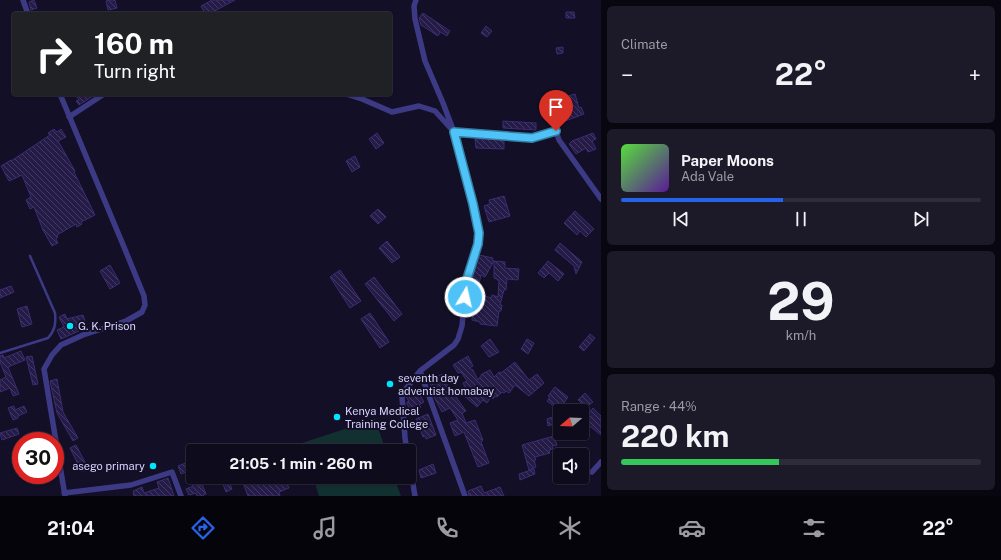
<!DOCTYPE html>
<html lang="en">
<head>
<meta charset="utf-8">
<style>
	body { margin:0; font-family:"Public Sans",sans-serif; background:#1c1929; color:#f1f3f6; height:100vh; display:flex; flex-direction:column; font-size:15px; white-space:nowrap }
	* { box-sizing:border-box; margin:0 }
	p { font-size:13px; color:#9b9ba3 }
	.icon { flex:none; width:22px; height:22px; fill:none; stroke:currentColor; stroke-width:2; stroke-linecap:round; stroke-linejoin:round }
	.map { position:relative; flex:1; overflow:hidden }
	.details { display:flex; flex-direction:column; gap:6px; padding:6px; background:#08060f; width:400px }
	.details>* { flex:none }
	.guide { position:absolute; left:12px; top:12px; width:380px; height:84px; border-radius:4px; box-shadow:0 1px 3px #0004,0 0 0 1px #2e2b3b; background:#202124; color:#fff; overflow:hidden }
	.needle { width:26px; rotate:251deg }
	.controls { position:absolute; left:553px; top:404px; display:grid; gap:8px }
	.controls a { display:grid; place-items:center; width:36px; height:36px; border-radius:4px; background:#0e0b1c; box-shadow:0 1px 3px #0004,0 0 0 1px #2e2b3b; font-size:20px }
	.speed { position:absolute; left:12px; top:432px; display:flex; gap:8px; font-size:20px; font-weight:700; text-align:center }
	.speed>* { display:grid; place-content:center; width:52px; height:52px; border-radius:50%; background:#0e0b1c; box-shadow:0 1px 3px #0004,0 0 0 1px #2e2b3b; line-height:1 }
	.speed .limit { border:6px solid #d22; background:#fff; color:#111 }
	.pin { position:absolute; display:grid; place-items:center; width:34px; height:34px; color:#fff; margin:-41px -17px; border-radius:50% 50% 50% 0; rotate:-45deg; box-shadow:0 0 4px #0007 }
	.pin .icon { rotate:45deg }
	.me { position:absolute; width:44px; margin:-22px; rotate:9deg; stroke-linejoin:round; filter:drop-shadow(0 0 3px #0008) }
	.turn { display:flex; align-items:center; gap:14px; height:84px; padding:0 16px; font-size:18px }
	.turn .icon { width:52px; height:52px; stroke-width:2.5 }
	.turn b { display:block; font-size:28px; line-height:34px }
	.big { font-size:30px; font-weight:700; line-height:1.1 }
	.details .widget { flex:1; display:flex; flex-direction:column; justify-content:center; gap:6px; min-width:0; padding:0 14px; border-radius:6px; background:#1c1929 }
	.details .dial { align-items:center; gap:0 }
	.dial b { font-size:52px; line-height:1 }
	.song { display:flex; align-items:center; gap:12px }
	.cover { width:48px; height:48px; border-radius:6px; background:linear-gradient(135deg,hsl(110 70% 55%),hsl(270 70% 35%)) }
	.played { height:4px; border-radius:2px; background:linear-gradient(90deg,#2563eb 45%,#2e2b3b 45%) }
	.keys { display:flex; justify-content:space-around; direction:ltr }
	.heat { display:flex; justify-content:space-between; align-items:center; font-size:22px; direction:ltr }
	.charge { height:6px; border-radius:3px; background:linear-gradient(90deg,#34c759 44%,#2e2b3b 0) }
	.trip { position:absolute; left:186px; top:444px; width:230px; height:40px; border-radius:4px; background:#0e0b1c; box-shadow:0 1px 3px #0004,0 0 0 1px #2e2b3b; font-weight:700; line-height:40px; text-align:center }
	.tabs { display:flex; height:64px; justify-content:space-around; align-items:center; background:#06040b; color:#9b9ba3 }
	.tabs .icon { width:28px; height:28px }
	.tabs .current { color:#2563eb }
	.tabs b { font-size:18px; color:#f1f3f6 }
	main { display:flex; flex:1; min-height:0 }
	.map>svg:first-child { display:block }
</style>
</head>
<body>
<main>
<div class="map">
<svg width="601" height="496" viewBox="0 0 601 496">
	<defs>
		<pattern id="building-back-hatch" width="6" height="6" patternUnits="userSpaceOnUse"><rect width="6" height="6" fill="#241b47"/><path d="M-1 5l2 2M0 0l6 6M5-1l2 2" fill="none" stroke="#433b63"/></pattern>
	</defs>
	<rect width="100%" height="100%" fill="#130f26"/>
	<!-- pitch -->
	<path fill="#12302f" d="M 375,419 L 386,451 L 305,451 L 302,443 Z
		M 313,477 L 394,477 L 401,496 L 319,496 Z"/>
	<!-- building -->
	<path fill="url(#building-back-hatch)" stroke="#3b2d73" d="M 34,0 L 37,8 L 31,10 L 29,2 Z
		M 110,0 L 115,0 L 117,8 L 108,10 L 106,1 Z
		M 212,0 L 235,0 L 209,14 L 205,14 L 201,6 Z
		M 566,12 L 574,12 L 575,18 L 566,18 Z
		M 423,13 L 450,31 L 447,36 L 440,32 L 438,36 L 421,25 L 419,18 Z
		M 486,26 L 492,31 L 487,37 L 481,33 Z
		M 563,47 L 563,53 L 557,54 L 556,48 Z
		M 75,94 L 96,94 L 79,105 L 76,101 L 79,100 Z
		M 575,94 L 579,108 L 581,107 L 584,114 L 560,123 L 555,112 L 551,114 L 547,106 L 565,98 L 565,97 Z
		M 503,121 L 536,123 L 536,130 L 503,128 Z
		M 54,129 L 57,132 L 61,129 L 66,137 L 58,141 L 75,171 L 74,172 L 95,215 L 81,222 L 82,224 L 77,227 L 76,224 L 57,235 L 58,237 L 56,239 L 58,243 L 52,246 L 43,230 L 34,207 L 30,209 L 26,200 L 31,197 L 22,175 L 9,181 L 1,166 L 11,160 L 11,161 L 50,135 L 48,133 Z
		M 377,133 L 384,143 L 376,149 L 369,139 Z
		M 593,133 L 596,139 L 592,141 L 596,149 L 588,152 L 586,148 L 576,154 L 569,144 L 572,141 Z
		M 475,139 L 504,140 L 504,149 L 476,148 Z
		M 355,156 L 360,167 L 352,172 L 346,161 Z
		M 504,196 L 510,216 L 489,222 L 484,206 L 490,204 L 489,200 Z
		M 378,209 L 386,217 L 378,224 L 370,216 Z
		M 575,211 L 594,229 L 586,237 L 580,231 L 577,235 L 564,223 Z
		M 387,241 L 400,257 L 392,263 L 379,248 Z
		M 560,243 L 582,262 L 576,274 L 574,266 L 555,250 Z
		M 479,255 L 493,258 L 492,260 L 494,261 L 485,277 L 481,275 L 477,293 L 491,298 L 492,295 L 498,297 L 499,280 L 497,280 L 497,279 L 494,278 L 494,261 L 505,262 L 505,268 L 519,269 L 518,280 L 507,279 L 506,290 L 504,290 L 500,305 L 502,305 L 501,311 L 499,311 L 497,326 L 480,324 L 480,322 L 472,320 L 473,298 L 470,297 L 475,286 L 471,285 Z
		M 548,261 L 564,274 L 558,281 L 549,273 L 544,278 L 538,273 Z
		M 110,265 L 120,283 L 110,289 L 100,271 Z
		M 340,270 L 361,301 L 350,308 L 330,277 Z
		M 374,277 L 402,314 L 394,321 L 365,284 Z
		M 11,286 L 14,292 L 0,298 L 0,290 Z
		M 27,306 L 32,324 L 22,327 L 17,309 Z
		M 370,313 L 389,342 L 380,348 L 361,319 Z
		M 65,314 L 67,319 L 83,315 L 85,321 L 76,323 L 79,331 L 61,339 L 57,330 L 64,327 L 59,317 Z
		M 590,334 L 595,338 L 584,351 L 579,347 Z
		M 490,339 L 499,352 L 489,357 L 481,346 Z
		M 527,339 L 534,343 L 528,354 L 521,349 Z
		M 21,351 L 25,360 L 8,367 L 19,394 L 13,396 L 10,388 L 0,392 L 0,380 L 6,377 L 0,362 L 0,356 L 3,355 L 4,358 Z
		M 32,356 L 38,384 L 33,385 L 26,357 Z
		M 468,356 L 473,366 L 469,368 L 473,370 L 478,380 L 482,374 L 490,370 L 494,377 L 499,372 L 501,373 L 515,362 L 529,380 L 537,374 L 544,383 L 529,396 L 515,385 L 509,393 L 506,391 L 504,393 L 502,392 L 497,397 L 495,396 L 493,399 L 491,397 L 487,403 L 483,400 L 477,407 L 462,394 L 466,389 L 463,383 L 467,381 L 461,372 L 458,373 L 453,365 Z
		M 442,374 L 447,382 L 446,383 L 466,411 L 462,413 L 466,423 L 475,420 L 483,440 L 481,442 L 489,463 L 478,467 L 464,432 L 455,436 L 450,423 L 458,420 L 450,408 L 442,412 L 434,397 L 437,396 L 429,382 Z
		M 57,379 L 63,412 L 78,438 L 73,441 L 57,413 L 50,381 Z
		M 555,387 L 568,397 L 559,410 L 547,401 L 550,397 L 548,396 Z
		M 414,392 L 417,396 L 420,395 L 424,402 L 419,405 L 421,407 L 412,413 L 407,404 L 407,402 L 409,401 L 406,397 Z
		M 585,393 L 593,402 L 586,407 L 578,400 Z
		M 14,406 L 15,410 L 24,406 L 27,412 L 18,416 L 18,418 L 13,420 L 8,408 Z
		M 593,408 L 601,416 L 601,435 L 582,420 Z
		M 428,414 L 436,435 L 426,439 L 425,436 L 423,437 L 416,419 Z
		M 558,415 L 560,422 L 548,426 L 547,419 Z
		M 17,428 L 19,434 L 2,440 L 0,433 Z
		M 554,436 L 557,445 L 552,446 L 553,449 L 549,450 L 550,453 L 535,457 L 536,460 L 534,460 L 536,467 L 529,470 L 522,445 Z
		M 76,445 L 88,468 L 82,472 L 70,448 Z
		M 193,460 L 193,477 L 196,477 L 200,486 L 202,484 L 206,494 L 203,495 L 204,496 L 197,496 L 196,493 L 189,495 L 186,489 L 193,486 L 188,471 L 181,474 L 178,466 Z
		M 433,464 L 436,473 L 421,478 L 419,470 Z
		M 534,469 L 535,474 L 520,480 L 519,474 Z
		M 218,477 L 227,477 L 232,489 L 226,492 L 223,484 L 221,484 Z
		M 260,477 L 273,477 L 275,482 L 285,478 L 289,488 L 279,492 L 280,496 L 248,496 L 243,483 Z
		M 168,478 L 174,496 L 134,496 L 133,491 L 142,487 L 144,493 L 159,488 L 157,482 Z
		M 481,486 L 484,493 L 500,487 L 504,496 L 469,496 L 468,491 Z"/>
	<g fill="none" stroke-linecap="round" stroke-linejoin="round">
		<!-- service -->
		<path stroke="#3d3a85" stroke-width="2.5" d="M 0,353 L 48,338 C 55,330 56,324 55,313 L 30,256"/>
		<!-- minor -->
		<path stroke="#3d3a85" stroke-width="5.5" d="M 23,0 L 28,14
			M 416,0 L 414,6 L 415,19 L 425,61 L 443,103 L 454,132 L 532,138 L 556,131 L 559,140 L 564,147 L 601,199
			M 60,94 L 124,247 L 144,296 L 145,305 L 142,312 L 126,321 L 83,335 L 61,345 L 52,355 L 44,369 L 65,496
			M 346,94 L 362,99 L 392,112 L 419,106 L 435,111 L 454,132 L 473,204 L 479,233 L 478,244 L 466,282 L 462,326 L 458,339 L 454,345 L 420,371 L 405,390 L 402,397 L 405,438 L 407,451
			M 69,117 L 104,94
			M 420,371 L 465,496
			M 409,460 L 415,496
			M 592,472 L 601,462
			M 64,493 L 131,485 L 172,472 L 181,496"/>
	</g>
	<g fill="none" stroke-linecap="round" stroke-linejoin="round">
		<!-- route casing -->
		<g stroke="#337fa1" stroke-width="10">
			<path id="route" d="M 465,297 L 466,282 L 478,244 L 479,233 L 473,204 L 454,132 L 532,138 L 556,131"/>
		</g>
		<!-- route -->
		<use href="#route" stroke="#4fc3f7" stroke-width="7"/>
	</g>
	<!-- markers -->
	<g fill="#00e5ff" stroke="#130f26" stroke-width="1.5">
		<circle cx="70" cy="326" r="4"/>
		<circle cx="390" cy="384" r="4"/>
		<circle cx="337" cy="417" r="4"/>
		<circle cx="153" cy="466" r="4"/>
	</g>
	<g text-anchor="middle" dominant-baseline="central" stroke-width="4" stroke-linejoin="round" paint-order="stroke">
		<!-- poi labels -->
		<g font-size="11" fill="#d9d4ff" stroke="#130f26" text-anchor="start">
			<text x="78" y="326">G. K. Prison</text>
			<text x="398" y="378">seventh day<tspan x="398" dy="13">adventist homabay</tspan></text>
			<text x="345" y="411">Kenya Medical<tspan x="345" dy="13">Training College</tspan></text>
			<text x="145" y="466" text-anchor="end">asego primary</text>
		</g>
	</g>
</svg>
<div class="controls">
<a><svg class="needle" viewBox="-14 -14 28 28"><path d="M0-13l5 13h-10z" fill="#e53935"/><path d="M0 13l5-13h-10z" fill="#9b9ba3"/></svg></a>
<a><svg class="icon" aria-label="sound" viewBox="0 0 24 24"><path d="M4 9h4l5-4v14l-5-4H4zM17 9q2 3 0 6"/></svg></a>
</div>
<div class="speed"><div class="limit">30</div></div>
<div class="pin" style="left:556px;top:131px;background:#d93025"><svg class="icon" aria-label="arrive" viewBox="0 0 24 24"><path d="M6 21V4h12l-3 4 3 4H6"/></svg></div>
<svg class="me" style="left:465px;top:297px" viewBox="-20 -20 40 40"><circle r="17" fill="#4fc3f7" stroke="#fff" stroke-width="3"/><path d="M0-11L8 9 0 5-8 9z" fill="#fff"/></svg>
<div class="trip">21:05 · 1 min · 260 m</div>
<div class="guide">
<div class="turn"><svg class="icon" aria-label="right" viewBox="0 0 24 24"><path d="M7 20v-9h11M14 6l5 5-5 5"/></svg><div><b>160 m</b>Turn right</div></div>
</div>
</div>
<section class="details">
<div class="widget"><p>Climate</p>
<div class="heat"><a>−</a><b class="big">22°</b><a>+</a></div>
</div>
<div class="widget">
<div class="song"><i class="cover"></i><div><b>Paper Moons</b><p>Ada Vale</p></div></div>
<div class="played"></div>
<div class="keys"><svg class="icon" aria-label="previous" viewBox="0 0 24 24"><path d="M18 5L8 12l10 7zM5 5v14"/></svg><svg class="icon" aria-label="pause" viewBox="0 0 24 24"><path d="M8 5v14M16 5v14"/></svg><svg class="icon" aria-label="next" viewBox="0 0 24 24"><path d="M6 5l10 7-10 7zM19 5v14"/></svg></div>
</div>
<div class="widget dial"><b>29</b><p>km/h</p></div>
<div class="widget"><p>Range · 44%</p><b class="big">220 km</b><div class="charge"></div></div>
</section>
</main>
<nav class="tabs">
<b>21:04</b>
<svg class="icon current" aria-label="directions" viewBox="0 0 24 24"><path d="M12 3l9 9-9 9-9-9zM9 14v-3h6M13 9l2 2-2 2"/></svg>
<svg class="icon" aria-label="music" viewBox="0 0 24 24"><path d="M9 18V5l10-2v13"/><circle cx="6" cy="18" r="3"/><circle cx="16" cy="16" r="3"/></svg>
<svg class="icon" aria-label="phone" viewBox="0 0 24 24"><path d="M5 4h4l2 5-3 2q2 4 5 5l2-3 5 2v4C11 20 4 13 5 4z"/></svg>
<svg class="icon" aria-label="climate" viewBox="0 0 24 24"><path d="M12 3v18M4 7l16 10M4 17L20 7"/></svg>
<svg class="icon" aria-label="car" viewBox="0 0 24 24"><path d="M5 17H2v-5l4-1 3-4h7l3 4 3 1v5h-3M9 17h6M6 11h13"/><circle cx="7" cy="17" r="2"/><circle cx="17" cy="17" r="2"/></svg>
<svg class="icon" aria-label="filters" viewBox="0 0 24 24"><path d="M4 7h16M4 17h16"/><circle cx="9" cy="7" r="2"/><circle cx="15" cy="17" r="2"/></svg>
<b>22°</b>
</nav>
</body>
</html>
